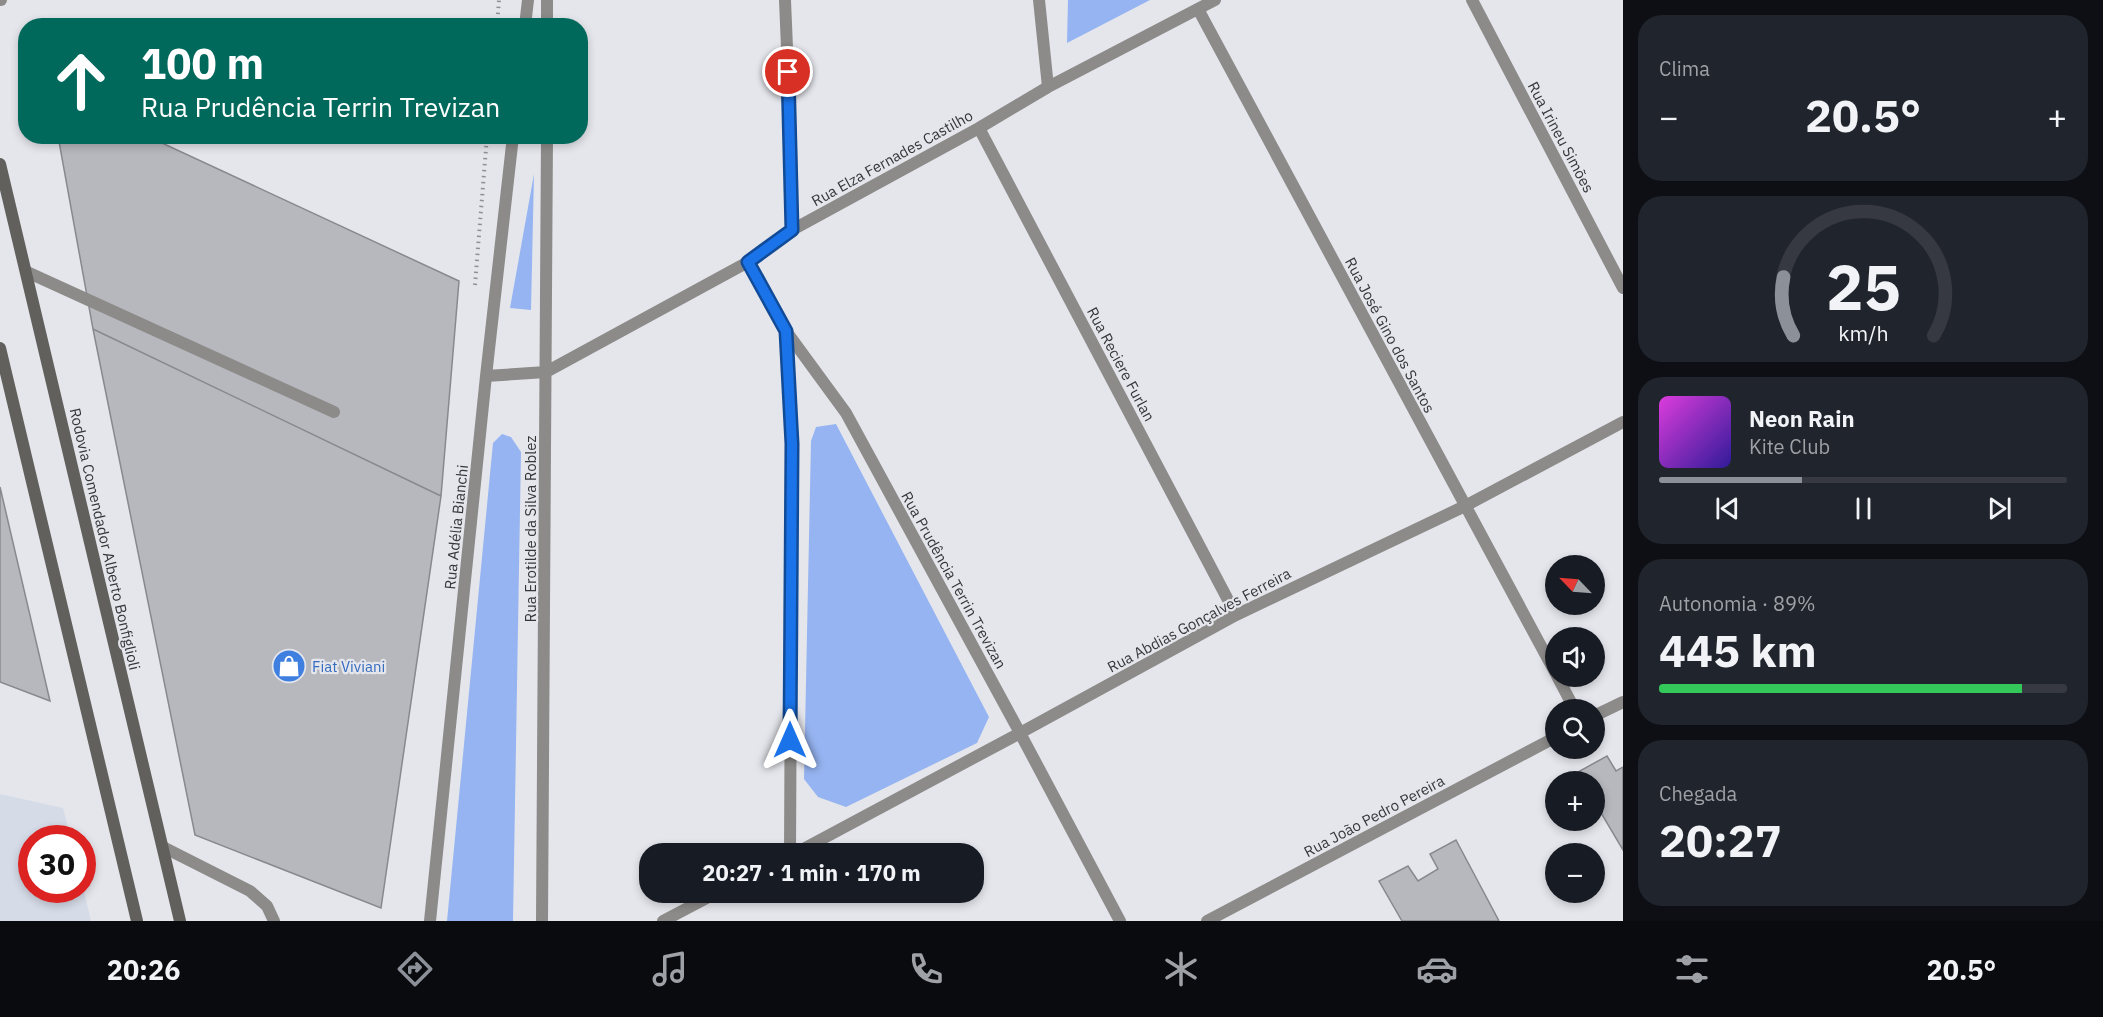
<!DOCTYPE html>
<html lang="pt">
<head>
<meta charset="utf-8">
<style>
	body { margin:0; font-family:"IBM Plex Sans",sans-serif; background:#20242c; color:#f1f3f6; height:100vh; display:flex; flex-direction:column; font-size:22px; white-space:nowrap }
	* { box-sizing:border-box; margin:0 }
	p { font-size:20px; color:#9ea1a6 }
	.icon { flex:none; width:33px; height:33px; fill:none; stroke:currentColor; stroke-width:2; stroke-linecap:round; stroke-linejoin:round }
	.map { position:relative; flex:1; overflow:hidden }
	.drawer { display:flex; flex-direction:column; gap:15px; padding:15px; background:#0d0f14; width:480px }
	.drawer>* { flex:none }
	.hud { position:absolute; left:18px; top:18px; width:570px; height:126px; border-radius:24px; box-shadow:0 3px 9px #0003; background:#00695c; color:#fff; overflow:hidden }
	.needle { width:39px; rotate:295deg }
	.tools { position:absolute; left:1545px; top:555px; display:grid; gap:12px }
	.tools a { display:grid; place-items:center; width:60px; height:60px; border-radius:50%; background:#171b24; box-shadow:0 3px 9px #0003; font-size:30px }
	.speed { position:absolute; left:18px; top:825px; display:flex; gap:12px; font-size:30px; font-weight:700; text-align:center }
	.speed>* { display:grid; place-content:center; width:78px; height:78px; border-radius:50%; background:#171b24; box-shadow:0 3px 9px #0003; line-height:1 }
	.speed .limit { border:9px solid #d22; background:#fff; color:#111 }
	.pin { position:absolute; display:grid; place-items:center; width:51px; height:51px; color:#fff; margin:-26px; border:3px solid #fff; border-radius:50%; box-shadow:0 2px 6px #0007 }
	.me { position:absolute; width:66px; margin:-33px; rotate:0deg; stroke-linejoin:round; filter:drop-shadow(0 0 4px #0008) }
	.turn { display:flex; align-items:center; gap:21px; height:126px; padding:0 24px; font-size:27px }
	.turn .icon { width:78px; height:78px; stroke-width:2.5 }
	.turn b { display:block; font-size:42px; line-height:51px }
	.big { font-size:45px; font-weight:700; line-height:1.1 }
	.drawer .tile { flex:1; display:flex; flex-direction:column; justify-content:center; gap:9px; min-width:0; padding:0 21px; border-radius:24px; background:#20242c }
	.drawer .dial { align-items:center; gap:0 }
	.dial svg { height:156px; overflow:visible; fill:none; stroke:#363941; stroke-width:7; stroke-linecap:round; text-anchor:middle }
	.dial text { fill:#f1f3f6; stroke:none }
	.song { display:flex; align-items:center; gap:18px }
	.cover { width:72px; height:72px; border-radius:9px; background:linear-gradient(135deg,hsl(300 70% 55%),hsl(250 70% 35%)) }
	.played { height:6px; border-radius:3px; background:linear-gradient(90deg,#8c9099 35%,#363941 35%) }
	.keys { display:flex; justify-content:space-around; direction:ltr }
	.heat { display:flex; justify-content:space-between; align-items:center; font-size:33px; direction:ltr }
	.charge { height:9px; border-radius:4px; background:linear-gradient(90deg,#34c759 89%,#363941 0) }
	.trip { position:absolute; left:639px; top:843px; width:345px; height:60px; border-radius:24px; background:#171b24; box-shadow:0 3px 9px #0003; font-weight:700; line-height:60px; text-align:center }
	.tab-bar { display:flex; height:96px; justify-content:space-around; align-items:center; background:#090b0e; color:#9ea1a6 }
	.tab-bar .icon { width:42px; height:42px }
	.tab-bar .active { color:#8c9099 }
	.tab-bar b { font-size:27px; color:#f1f3f6 }
	main { display:flex; flex:1; min-height:0 }
	.map>svg:first-child { display:block }
</style>
</head>
<body>
<main>
<div class="map">
<svg width="1623" height="921" viewBox="0 0 1623 921">
	<rect width="100%" height="100%" fill="#e4e6ec"/>
	<!-- built -->
	<path fill="#d5dbe7" d="M 0,794 L 63,808 L 71,838 L 32,838 L 32,890 L 82,890 L 83,887 L 91,921 L 0,921 Z"/>
	<!-- green -->
	<path fill="#96b4f1" d="M 1068,0 L 1150,0 L 1067,43 Z
		M 534,174 L 531,310 L 510,308 Z
		M 836,424 L 989,717 L 977,743 L 846,807 L 818,797 L 804,779 L 811,441 L 816,427 Z
		M 502,434 L 511,437 L 521,452 L 513,921 L 447,921 L 493,443 Z"/>
	<!-- building -->
	<path fill="#b6b8bd" stroke="#87898e" stroke-width="1.5" d="M 58,136 L 147,136 L 459,281 L 441,496 L 93,329 Z
		M 93,329 L 441,496 L 381,908 L 195,835 Z
		M 0,487 L 50,701 L 0,682 Z
		M 1607,756 L 1616,771 L 1623,767 L 1623,850 L 1594,801 L 1594,782 L 1583,782 L 1578,772 Z
		M 1456,840 L 1499,921 L 1402,921 L 1379,881 L 1408,866 L 1418,881 L 1438,869 L 1430,854 Z"/>
	<g fill="none" stroke-linecap="round" stroke-linejoin="round">
		<!-- path -->
		<path stroke="#8e9094" stroke-width="4" stroke-dasharray="1.5 4.5" stroke-linecap="butt" d="M 497,26 L 499,0
			M 475,285 L 487,136"/>
		<!-- service -->
		<path stroke="#8c8b89" stroke-width="12" d="M 27,272 L 334,412
			M 163,847 L 250,891 L 267,906 L 274,921"/>
		<!-- minor -->
		<path stroke="#8c8b89" stroke-width="12" d="M 785,0 L 791,144 L 792,230
			M 1039,0 L 1048,87
			M 1472,0 L 1623,288
			M 1198,9 L 1556,674
			M 525,26 L 528,0
			M 547,26 L 547,0
			M 979,128 L 1236,615
			M 748,262 L 786,331 L 846,413 L 1020,733 L 1120,921
			M 786,331 L 792,444 L 790,854
			M 486,376 L 546,372 L 748,262 L 792,230 L 979,128 L 1048,87 L 1215,0
			M 1557,676 L 1575,710
			M 1594,716 L 1623,702
			M 794,854 L 1020,733 L 1236,615 L 1465,506 L 1623,422
			M 430,921 L 486,376 L 513,136
			M 542,921 L 547,136
			M 663,921 L 718,892
			M 1207,921 L 1556,737"/>
		<!-- tertiary -->
		<path stroke="#8c8b89" stroke-width="12" d="M 0,0 L 1,0"/>
		<!-- secondary -->
		<path stroke="#62605d" stroke-width="12" d="M 0,164 L 180,921
			M 0,348 L 137,921"/>
	</g>
	<g fill="none" stroke-linecap="round" stroke-linejoin="round">
		<!-- route casing -->
		<g stroke="#114b97" stroke-width="15">
			<path id="route" d="M 788,72 L 792,230 L 748,262 L 786,331 L 792,444 L 790,740"/>
		</g>
		<!-- route -->
		<use href="#route" stroke="#1a73e8" stroke-width="10"/>
	</g>
	<!-- icons -->
	<defs>
		<g id="shop-disc" transform="scale(1.725)"><circle r="9.5" fill="#3f7fe0" stroke="#e4e6ec"/><path d="M-5-2.5h2.3a2.7 3.5 0 0 1 5.4 0H5L5.5 6h-11ZM-1.5-2.5h3a1.5 2.3 0 0 0-3 0Z" fill="#fff"/></g>
	</defs>
	<g fill-rule="evenodd">
		<use href="#shop-disc" x="289" y="666"/>
	</g>
	<g text-anchor="middle" dominant-baseline="central" stroke-width="4.5" stroke-linejoin="round" paint-order="stroke">
		<!-- street labels -->
		<g font-size="15" fill="#353638" stroke="#e4e6ec">
			<text transform="translate(1561 137) rotate(62)">Rua Irineu Simões</text>
			<text transform="translate(892 158) rotate(-29)">Rua Elza Fernades Castilho</text>
			<text transform="translate(1390 335) rotate(62)">Rua José Gino dos Santos</text>
			<text transform="translate(1121 364) rotate(62)">Rua Reciere Furlan</text>
			<text transform="translate(456 527) rotate(-84)">Rua Adélia Bianchi</text>
			<text transform="translate(530 529) rotate(-90)">Rua Erotilde da Silva Roblez</text>
			<text transform="translate(105 539) rotate(77)">Rodovia Comendador Alberto Bonfiglioli</text>
			<text transform="translate(954 580) rotate(61)">Rua Prudência Terrin Trevizan</text>
			<text transform="translate(1199 620) rotate(-28)">Rua Abdias Gonçalves Ferreira</text>
			<text transform="translate(1374 816) rotate(-28)">Rua João Pedro Pereira</text>
		</g>
		<!-- shop labels -->
		<g font-size="15" fill="#366cbe" stroke="#e4e6ec" text-anchor="start">
			<text x="312" y="666">Fiat Viviani</text>
		</g>
	</g>
</svg>
<div class="tools">
<a><svg class="needle" viewBox="-14 -14 28 28"><path d="M0-13l5 13h-10z" fill="#e53935"/><path d="M0 13l5-13h-10z" fill="#9ea1a6"/></svg></a>
<a><svg class="icon" aria-label="sound" viewBox="0 0 24 24"><path d="M4 9h4l5-4v14l-5-4H4zM17 9q2 3 0 6"/></svg></a>
<a><svg class="icon" aria-label="search" viewBox="0 0 24 24"><circle cx="10" cy="10" r="6"/><path d="M15 15l6 6"/></svg></a>
<a>+</a>
<a>−</a>
</div>
<div class="speed"><div class="limit">30</div></div>
<div class="pin" style="left:788px;top:72px;background:#d93025"><svg class="icon" aria-label="arrive" viewBox="0 0 24 24"><path d="M6 21V4h12l-3 4 3 4H6"/></svg></div>
<svg class="me" style="left:790px;top:740px" viewBox="-20 -20 40 40"><path d="M0-17L14 15 0 8-14 15z" fill="#1a73e8" stroke="#fff" stroke-width="4"/></svg>
<div class="trip">20:27 · 1 min · 170 m</div>
<div class="hud">
<div class="turn"><svg class="icon" aria-label="ahead" viewBox="0 0 24 24"><path d="M12 20V5M6 11l6-6 6 6"/></svg><div><b>100 m</b>Rua Prudência Terrin Trevizan</div></div>
</div>
</div>
<section class="drawer">
<div class="tile"><p>Clima</p>
<div class="heat"><a>−</a><b class="big">20.5°</b><a>+</a></div>
</div>
<div class="tile dial"><svg viewBox="0 0 100 80">
<path d="M14 69A42 42 0 1 1 86 69"/>
<path d="M14 69A42 42 0 0 1 9 39" stroke="#8c9099"/>
<text x="50" y="56" font-size="32" font-weight="700">25</text>
<text x="50" y="72" font-size="11">km/h</text>
</svg></div>
<div class="tile">
<div class="song"><i class="cover"></i><div><b>Neon Rain</b><p>Kite Club</p></div></div>
<div class="played"></div>
<div class="keys"><svg class="icon" aria-label="previous" viewBox="0 0 24 24"><path d="M18 5L8 12l10 7zM5 5v14"/></svg><svg class="icon" aria-label="pause" viewBox="0 0 24 24"><path d="M8 5v14M16 5v14"/></svg><svg class="icon" aria-label="next" viewBox="0 0 24 24"><path d="M6 5l10 7-10 7zM19 5v14"/></svg></div>
</div>
<div class="tile"><p>Autonomia · 89%</p><b class="big">445 km</b><div class="charge"></div></div>
<div class="tile"><p>Chegada</p><b class="big">20:27</b></div>
</section>
</main>
<nav class="tab-bar">
<b>20:26</b>
<svg class="icon active" aria-label="directions" viewBox="0 0 24 24"><path d="M12 3l9 9-9 9-9-9zM9 14v-3h6M13 9l2 2-2 2"/></svg>
<svg class="icon" aria-label="music" viewBox="0 0 24 24"><path d="M9 18V5l10-2v13"/><circle cx="6" cy="18" r="3"/><circle cx="16" cy="16" r="3"/></svg>
<svg class="icon" aria-label="phone" viewBox="0 0 24 24"><path d="M5 4h4l2 5-3 2q2 4 5 5l2-3 5 2v4C11 20 4 13 5 4z"/></svg>
<svg class="icon" aria-label="climate" viewBox="0 0 24 24"><path d="M12 3v18M4 7l16 10M4 17L20 7"/></svg>
<svg class="icon" aria-label="car" viewBox="0 0 24 24"><path d="M5 17H2v-5l4-1 3-4h7l3 4 3 1v5h-3M9 17h6M6 11h13"/><circle cx="7" cy="17" r="2"/><circle cx="17" cy="17" r="2"/></svg>
<svg class="icon" aria-label="filters" viewBox="0 0 24 24"><path d="M4 7h16M4 17h16"/><circle cx="9" cy="7" r="2"/><circle cx="15" cy="17" r="2"/></svg>
<b>20.5°</b>
</nav>
</body>
</html>
